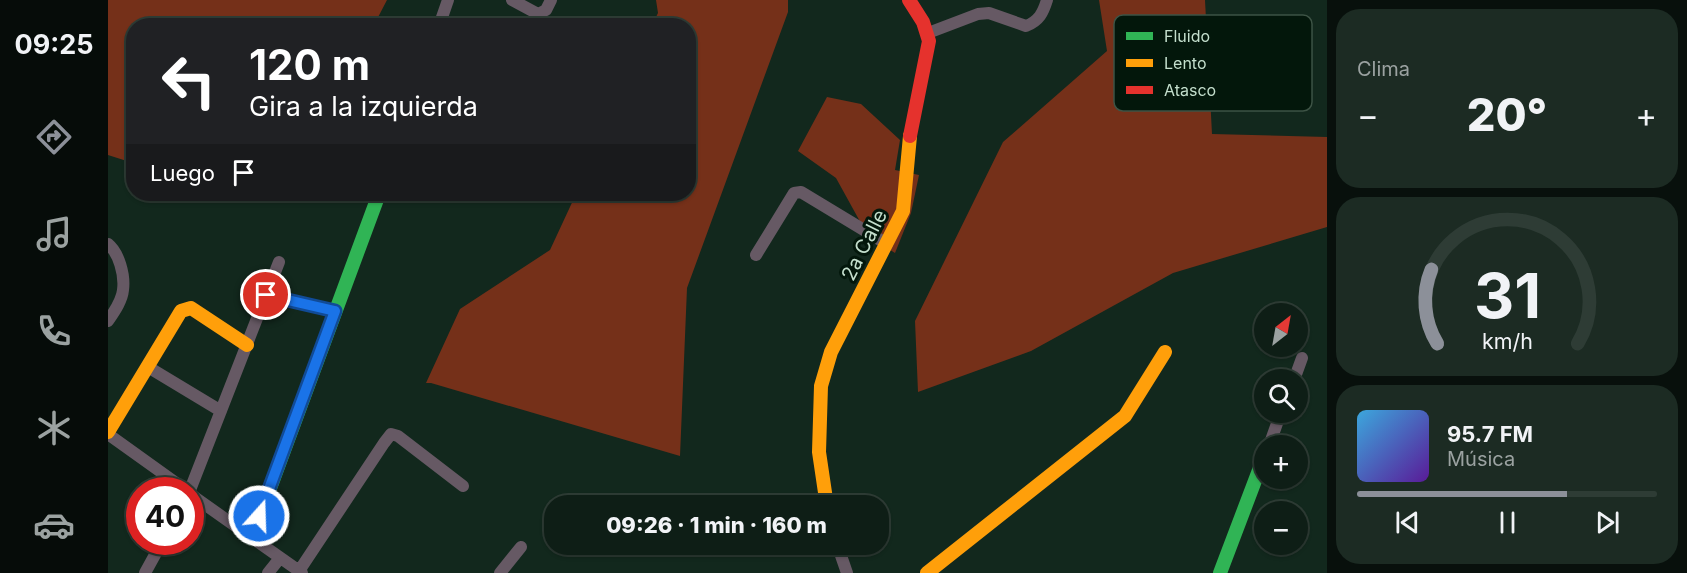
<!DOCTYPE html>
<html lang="es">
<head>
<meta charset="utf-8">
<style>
	body { margin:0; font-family:Inter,sans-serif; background:#1c2b23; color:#f1f3f6; height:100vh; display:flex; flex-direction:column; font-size:22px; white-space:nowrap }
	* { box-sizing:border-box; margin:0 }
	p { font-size:20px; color:#9ba2a1 }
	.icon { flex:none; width:33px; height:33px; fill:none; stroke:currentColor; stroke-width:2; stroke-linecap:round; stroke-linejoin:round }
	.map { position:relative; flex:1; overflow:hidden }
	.side { display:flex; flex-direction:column; gap:9px; padding:9px; background:#08100c; width:360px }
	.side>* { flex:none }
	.guide { position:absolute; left:18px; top:18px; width:570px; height:183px; border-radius:24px; box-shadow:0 2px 4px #0004,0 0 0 2px #2e3c35; background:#202124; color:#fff; overflow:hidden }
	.needle { width:39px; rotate:31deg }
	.tools { position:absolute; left:1146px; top:303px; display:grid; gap:12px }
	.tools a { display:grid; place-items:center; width:54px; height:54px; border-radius:50%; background:#0e1e16; box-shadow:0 2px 4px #0004,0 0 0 2px #2e3c35; font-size:30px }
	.speed { position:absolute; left:18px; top:477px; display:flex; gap:12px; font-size:30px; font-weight:700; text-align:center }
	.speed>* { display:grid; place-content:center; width:78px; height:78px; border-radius:50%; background:#0e1e16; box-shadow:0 2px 4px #0004,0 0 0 2px #2e3c35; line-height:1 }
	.speed .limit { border:9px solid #d22; background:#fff; color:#111 }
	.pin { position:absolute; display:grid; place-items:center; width:51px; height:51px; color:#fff; margin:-26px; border:3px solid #fff; border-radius:50%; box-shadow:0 2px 6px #0007 }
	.me { position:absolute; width:66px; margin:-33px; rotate:20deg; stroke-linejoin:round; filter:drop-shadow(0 0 4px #0008) }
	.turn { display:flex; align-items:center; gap:21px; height:126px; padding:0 24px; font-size:27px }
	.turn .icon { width:78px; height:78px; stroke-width:2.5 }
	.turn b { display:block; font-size:42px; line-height:51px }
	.then { display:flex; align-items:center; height:57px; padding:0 24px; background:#0003; gap:12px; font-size:22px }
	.big { font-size:45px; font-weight:800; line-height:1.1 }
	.side .tile { flex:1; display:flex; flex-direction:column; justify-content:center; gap:9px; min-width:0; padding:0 21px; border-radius:24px; background:#1c2b23 }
	.side .dial { align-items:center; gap:0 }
	.dial svg { height:156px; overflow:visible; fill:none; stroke:#2e3c35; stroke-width:7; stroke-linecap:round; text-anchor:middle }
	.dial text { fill:#f1f3f6; stroke:none }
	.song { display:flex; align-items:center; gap:18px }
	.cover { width:72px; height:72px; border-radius:9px; background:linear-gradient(135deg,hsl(200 70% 55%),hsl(270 70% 35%)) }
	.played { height:6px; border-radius:3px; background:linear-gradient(90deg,#8c9099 70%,#2e3c35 70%) }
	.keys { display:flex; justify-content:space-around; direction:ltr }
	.heat { display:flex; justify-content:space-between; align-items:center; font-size:33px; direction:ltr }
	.trip { position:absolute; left:436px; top:495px; width:345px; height:60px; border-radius:24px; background:#0e1e16; box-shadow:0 2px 4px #0004,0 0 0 2px #2e3c35; font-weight:800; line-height:60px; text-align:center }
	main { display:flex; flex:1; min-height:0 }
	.tab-bar { display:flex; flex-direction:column; width:108px; justify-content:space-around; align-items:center; background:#060c09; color:#9ba2a1 }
	.tab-bar .icon { width:42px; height:42px }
	.tab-bar .selected { color:#8c9099 }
	.tab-bar b { font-size:27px; color:#f1f3f6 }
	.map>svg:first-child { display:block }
</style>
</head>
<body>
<main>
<nav class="tab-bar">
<b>09:25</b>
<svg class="icon selected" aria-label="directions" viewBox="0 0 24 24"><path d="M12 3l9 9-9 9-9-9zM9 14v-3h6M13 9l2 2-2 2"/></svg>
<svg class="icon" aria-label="music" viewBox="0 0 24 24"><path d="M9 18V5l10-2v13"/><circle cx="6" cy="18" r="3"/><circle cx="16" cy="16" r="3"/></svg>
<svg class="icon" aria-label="phone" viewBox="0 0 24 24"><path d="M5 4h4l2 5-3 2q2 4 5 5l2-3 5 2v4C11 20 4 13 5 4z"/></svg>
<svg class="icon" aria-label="climate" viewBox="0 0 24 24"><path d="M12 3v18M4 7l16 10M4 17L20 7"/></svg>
<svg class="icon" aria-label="car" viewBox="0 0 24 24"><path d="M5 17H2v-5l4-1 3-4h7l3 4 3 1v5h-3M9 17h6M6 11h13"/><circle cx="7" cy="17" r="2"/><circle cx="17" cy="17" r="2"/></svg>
</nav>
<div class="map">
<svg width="1219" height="573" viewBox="0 0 1219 573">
	<rect width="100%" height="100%" fill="#12281d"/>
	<!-- green -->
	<path fill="#753019" d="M 0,0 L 279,0 L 266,25 L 26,26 L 25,163 L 0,155 Z
		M 548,0 L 680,0 L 680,12 L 579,288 L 572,456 L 323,383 L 318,383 L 352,309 L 442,250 L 468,194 L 580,194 L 580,26 L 544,25 L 550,13 Z
		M 991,0 L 1097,0 L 1104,134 L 1219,137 L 1219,227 L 1065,273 L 923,351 L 810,392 L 807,321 L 895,142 L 999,51 Z
		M 719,97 L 753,104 L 792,140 L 787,170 L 811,175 L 803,213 L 787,253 L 760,236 L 728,178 L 690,151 Z"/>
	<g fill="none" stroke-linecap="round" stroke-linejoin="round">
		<!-- street -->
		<path stroke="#665964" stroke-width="12" d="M 404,0 L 430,14 L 438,10 L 443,0
			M 331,26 L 340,0
			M 820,33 L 870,14 L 881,13 L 918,26 C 931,21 935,13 939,0
			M 0,244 C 11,253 17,275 15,290 C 14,301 6,312 0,321
			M 648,255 L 686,193 L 693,192 L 779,244
			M 158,295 L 227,311
			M 40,367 L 113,411
			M 1186,380 L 1194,358
			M 0,434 L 78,490
			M 1161,446 L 1173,412
			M 82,490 L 171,262
			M 82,494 L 194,573
			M 729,544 L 739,573
			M 191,571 L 276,443 L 283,434 L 290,436 L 355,486
			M 37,573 L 54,542
			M 160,573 L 172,558
			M 392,573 L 413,547"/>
		<!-- fast -->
		<path stroke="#30b455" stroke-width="14" d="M 144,537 L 271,194
			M 1112,573 L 1156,457"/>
		<!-- slow -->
		<path stroke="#ff9f0a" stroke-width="14" d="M 0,432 L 73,311 L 83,308 L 139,345
			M 719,506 L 711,452 L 713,386 L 723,352 L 795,211 L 802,136
			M 819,573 L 1017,416 L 1057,352"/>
		<!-- jam -->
		<path stroke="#e5322d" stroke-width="14" d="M 801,0 L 815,22 L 821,41 L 802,136"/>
	</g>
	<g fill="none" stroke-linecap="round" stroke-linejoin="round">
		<!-- route casing -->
		<g stroke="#114b97" stroke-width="15">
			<path id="route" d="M 151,516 L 227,311 L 158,295"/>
		</g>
		<!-- route -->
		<use href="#route" stroke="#1a73e8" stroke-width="10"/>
	</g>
	<g text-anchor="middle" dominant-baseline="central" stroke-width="6" stroke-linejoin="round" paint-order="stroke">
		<!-- street labels -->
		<g font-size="20" fill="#c4dfcd" stroke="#03170b">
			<text transform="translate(756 245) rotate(-63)">2a Calle</text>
		</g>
	</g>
	<!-- legend -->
	<rect x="1006" y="15" width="198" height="96" rx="9" fill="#03170b" stroke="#3d5345" stroke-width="1.5"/>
	<rect x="1018" y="32" width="27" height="8" fill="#30b455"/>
	<rect x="1018" y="59" width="27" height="8" fill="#ff9f0a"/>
	<rect x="1018" y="86" width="27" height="8" fill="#e5322d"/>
	<g font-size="16" fill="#c4dfcd">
		<text x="1056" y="42">Fluido</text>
		<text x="1056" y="69">Lento</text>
		<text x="1056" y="96">Atasco</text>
	</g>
</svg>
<div class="tools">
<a><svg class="needle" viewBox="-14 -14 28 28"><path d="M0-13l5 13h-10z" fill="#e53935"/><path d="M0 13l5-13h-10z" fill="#9ba2a1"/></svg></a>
<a><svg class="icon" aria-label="search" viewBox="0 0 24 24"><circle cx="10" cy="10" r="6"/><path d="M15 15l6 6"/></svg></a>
<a>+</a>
<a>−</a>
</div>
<div class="speed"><div class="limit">40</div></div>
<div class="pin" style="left:158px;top:295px;background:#d93025"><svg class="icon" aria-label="arrive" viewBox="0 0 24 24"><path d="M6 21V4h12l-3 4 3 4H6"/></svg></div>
<svg class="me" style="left:151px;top:516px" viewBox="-20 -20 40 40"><circle r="17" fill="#1a73e8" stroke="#fff" stroke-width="3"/><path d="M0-11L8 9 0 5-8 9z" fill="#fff"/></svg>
<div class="trip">09:26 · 1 min · 160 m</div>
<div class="guide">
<div class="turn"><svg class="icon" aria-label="left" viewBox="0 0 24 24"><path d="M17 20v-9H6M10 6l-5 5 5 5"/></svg><div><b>120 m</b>Gira a la izquierda</div></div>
<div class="then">Luego<svg class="icon" aria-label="arrive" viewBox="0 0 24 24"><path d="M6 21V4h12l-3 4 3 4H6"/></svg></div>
</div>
</div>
<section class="side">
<div class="tile"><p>Clima</p>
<div class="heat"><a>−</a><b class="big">20°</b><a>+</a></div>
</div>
<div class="tile dial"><svg viewBox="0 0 100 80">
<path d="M14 69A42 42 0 1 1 86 69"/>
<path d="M14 69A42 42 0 0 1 11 31" stroke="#8c9099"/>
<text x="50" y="56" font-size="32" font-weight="700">31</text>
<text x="50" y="72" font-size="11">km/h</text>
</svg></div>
<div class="tile">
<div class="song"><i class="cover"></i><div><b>95.7 FM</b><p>Música</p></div></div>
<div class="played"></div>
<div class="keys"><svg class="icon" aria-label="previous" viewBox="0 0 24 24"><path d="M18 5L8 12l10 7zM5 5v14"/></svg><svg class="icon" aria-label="pause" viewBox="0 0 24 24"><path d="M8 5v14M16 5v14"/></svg><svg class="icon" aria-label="next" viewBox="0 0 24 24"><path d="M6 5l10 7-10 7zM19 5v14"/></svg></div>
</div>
</section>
</main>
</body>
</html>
